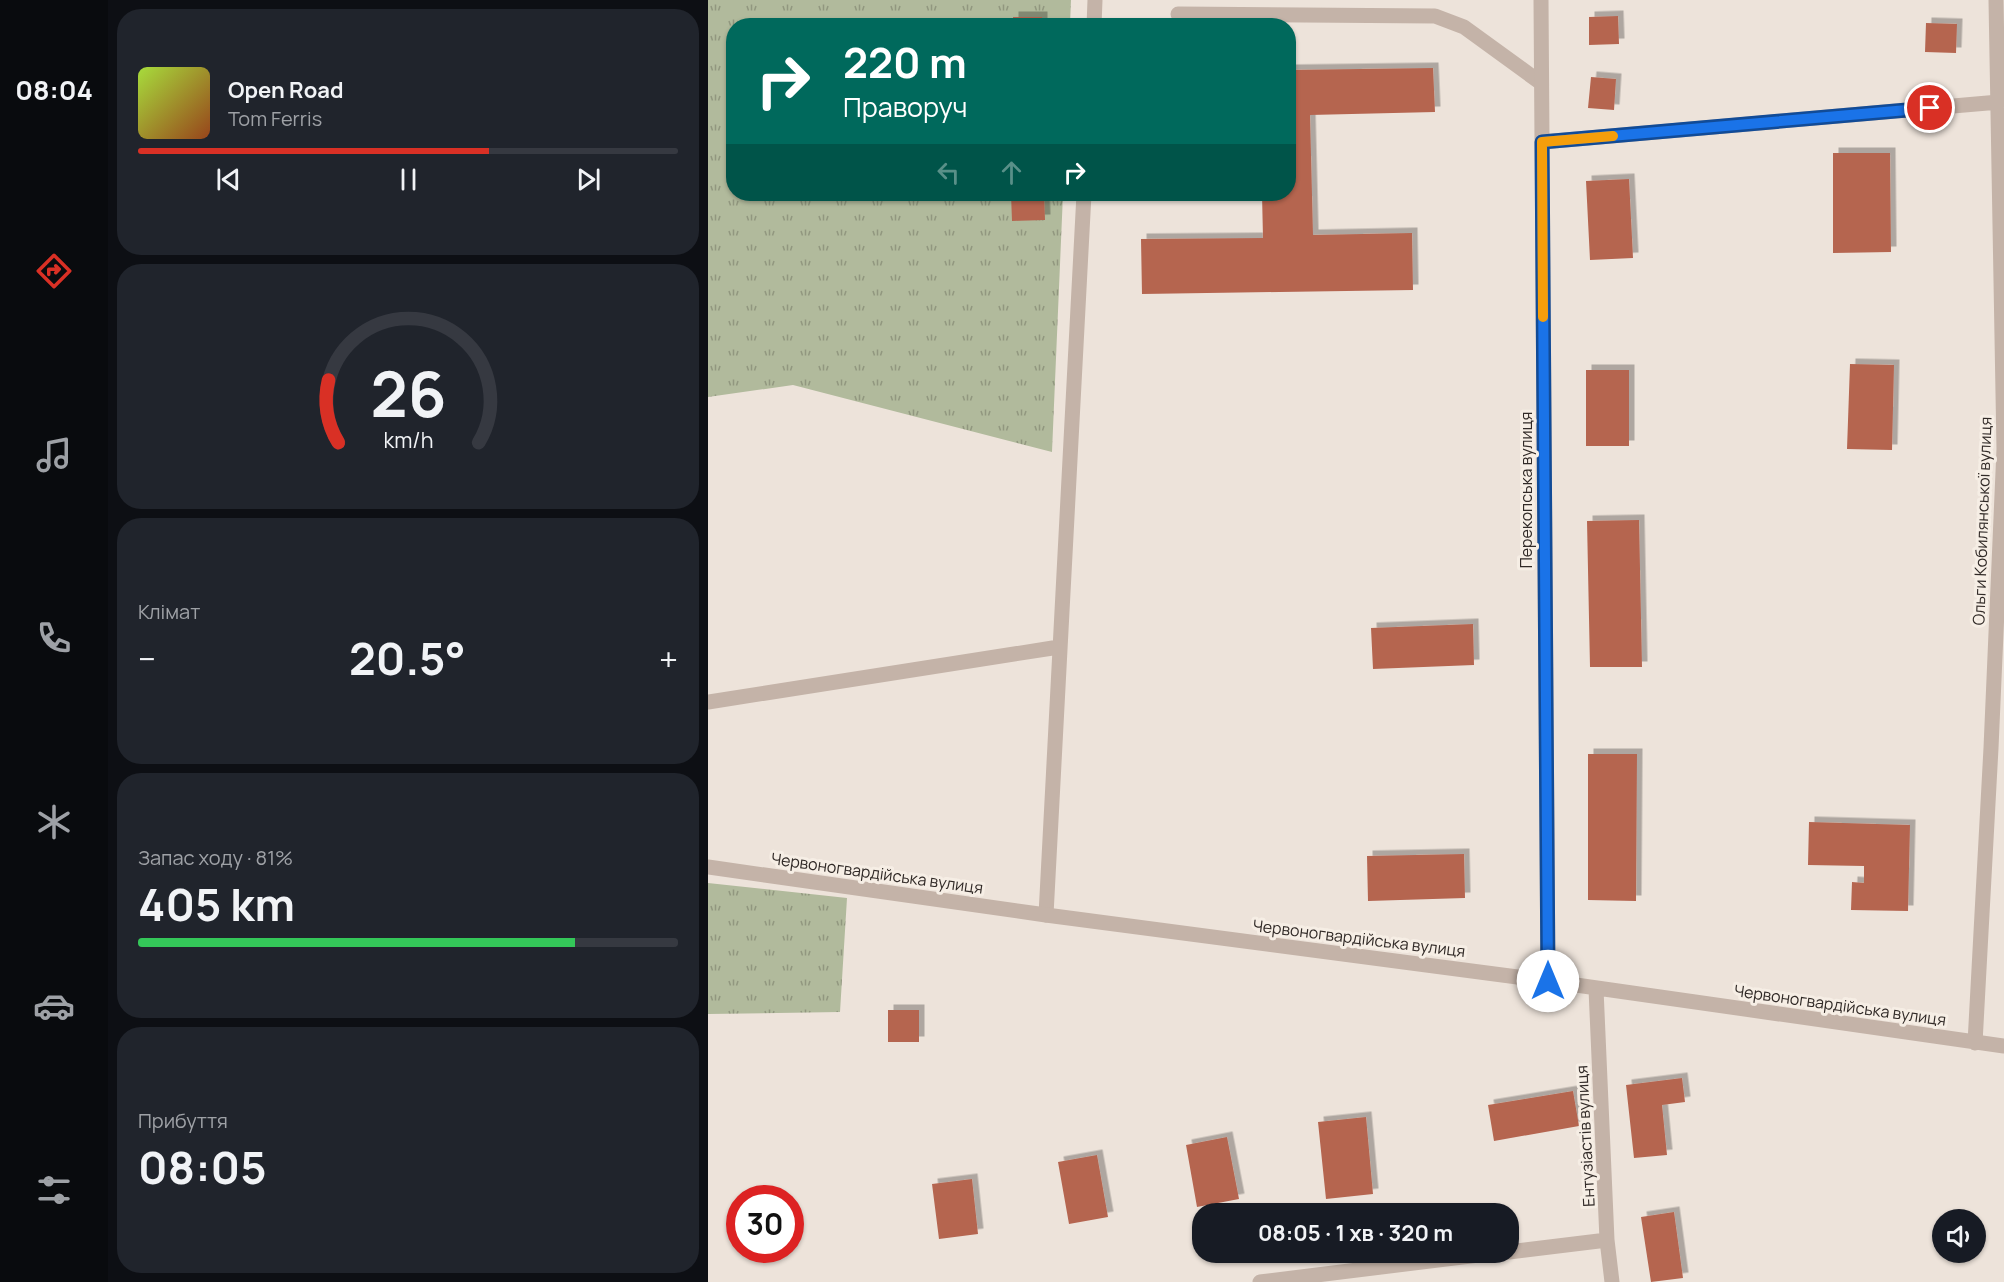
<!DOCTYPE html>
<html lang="uk">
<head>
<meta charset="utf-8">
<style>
	body { margin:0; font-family:Manrope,sans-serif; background:#20242c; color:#f1f3f6; height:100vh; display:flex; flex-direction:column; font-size:22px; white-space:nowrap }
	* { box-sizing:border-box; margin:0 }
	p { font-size:20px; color:#9ea1a6 }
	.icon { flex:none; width:33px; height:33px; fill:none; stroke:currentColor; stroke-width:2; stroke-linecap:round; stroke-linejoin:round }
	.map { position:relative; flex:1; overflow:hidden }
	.panel { display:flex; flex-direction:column; gap:9px; padding:9px; background:#0d0f14; width:600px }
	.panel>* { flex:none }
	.hud { position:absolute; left:18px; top:18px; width:570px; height:183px; border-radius:24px; box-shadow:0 2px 4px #0004; background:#00695c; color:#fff; overflow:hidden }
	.controls { position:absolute; left:1224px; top:1209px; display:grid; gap:12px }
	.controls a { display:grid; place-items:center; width:54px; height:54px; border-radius:50%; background:#171b24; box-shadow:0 2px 4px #0004; font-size:30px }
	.speed { position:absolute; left:18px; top:1185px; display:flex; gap:12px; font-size:30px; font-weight:700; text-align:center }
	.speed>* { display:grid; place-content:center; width:78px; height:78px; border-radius:50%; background:#171b24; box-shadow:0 2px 4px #0004; line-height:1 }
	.speed .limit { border:9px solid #d22; background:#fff; color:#111 }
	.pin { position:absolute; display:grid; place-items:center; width:51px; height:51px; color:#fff; margin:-26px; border:3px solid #fff; border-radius:50%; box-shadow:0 2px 6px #0007 }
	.me { position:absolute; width:66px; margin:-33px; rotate:0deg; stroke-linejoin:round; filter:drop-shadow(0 0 4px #0008) }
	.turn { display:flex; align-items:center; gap:21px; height:126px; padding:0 18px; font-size:27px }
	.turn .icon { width:78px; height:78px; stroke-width:2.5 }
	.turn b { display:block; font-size:42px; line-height:51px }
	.lanes { display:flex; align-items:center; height:57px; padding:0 18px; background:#0003; justify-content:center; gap:30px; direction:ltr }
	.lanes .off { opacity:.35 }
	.big { font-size:45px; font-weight:700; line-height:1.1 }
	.panel .widget { flex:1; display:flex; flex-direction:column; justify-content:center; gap:9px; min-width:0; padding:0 21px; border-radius:24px; background:#20242c }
	.panel .dial { align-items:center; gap:0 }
	.dial svg { height:156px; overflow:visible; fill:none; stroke:#363941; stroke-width:7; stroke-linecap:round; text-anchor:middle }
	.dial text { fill:#f1f3f6; stroke:none }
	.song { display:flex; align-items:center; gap:18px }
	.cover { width:72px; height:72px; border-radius:9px; background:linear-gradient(135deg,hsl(80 70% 55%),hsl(20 70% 35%)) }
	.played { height:6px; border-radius:3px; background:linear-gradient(90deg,#d93025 65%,#363941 65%) }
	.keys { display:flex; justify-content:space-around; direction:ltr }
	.heat { display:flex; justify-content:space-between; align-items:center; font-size:33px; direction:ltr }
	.charge { height:9px; border-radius:4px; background:linear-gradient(90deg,#34c759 81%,#363941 0) }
	.trip { position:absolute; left:484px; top:1203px; width:327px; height:60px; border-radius:24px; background:#171b24; box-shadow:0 2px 4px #0004; font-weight:700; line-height:60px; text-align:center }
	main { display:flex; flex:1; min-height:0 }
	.tab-bar { display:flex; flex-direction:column; width:108px; justify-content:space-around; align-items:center; background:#090b0e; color:#9ea1a6 }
	.tab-bar .icon { width:42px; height:42px }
	.tab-bar .selected { color:#d93025 }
	.tab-bar b { font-size:27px; color:#f1f3f6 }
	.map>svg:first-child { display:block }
</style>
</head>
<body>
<main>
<nav class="tab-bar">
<b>08:04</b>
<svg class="icon selected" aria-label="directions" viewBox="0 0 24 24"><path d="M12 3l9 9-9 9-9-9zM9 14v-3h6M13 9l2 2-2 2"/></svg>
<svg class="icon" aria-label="music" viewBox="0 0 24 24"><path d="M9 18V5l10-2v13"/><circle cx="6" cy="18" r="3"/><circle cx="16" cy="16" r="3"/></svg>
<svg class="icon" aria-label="phone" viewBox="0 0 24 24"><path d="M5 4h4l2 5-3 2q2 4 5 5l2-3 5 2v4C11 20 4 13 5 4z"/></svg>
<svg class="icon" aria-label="climate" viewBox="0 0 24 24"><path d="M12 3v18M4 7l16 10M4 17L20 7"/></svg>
<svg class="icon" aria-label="car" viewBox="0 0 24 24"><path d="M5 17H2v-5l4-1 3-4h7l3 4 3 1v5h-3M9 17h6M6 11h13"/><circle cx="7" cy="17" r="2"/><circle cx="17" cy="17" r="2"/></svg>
<svg class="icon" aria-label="filters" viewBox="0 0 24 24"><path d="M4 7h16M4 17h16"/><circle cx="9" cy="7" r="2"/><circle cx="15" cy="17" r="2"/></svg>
</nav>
<section class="panel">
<div class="widget">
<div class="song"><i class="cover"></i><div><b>Open Road</b><p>Tom Ferris</p></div></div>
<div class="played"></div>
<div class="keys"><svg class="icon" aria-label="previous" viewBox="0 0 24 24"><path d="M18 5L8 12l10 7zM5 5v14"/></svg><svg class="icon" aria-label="pause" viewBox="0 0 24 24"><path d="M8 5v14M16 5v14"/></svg><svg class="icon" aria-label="next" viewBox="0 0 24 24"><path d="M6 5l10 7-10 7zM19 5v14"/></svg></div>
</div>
<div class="widget dial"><svg viewBox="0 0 100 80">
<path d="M14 69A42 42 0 1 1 86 69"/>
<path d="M14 69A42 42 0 0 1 9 37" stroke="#d93025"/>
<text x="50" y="56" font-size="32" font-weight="700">26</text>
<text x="50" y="72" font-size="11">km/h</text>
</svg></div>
<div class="widget"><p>Клімат</p>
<div class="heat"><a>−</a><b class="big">20.5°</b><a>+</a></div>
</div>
<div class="widget"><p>Запас ходу · 81%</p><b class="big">405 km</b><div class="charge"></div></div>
<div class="widget"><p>Прибуття</p><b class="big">08:05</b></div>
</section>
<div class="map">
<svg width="1296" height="1282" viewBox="0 0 1296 1282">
	<defs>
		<pattern id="park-tufts" width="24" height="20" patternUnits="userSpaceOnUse" patternTransform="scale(1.5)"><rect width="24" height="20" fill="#b1ba9c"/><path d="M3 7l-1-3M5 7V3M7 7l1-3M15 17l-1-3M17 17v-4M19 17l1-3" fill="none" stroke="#91977f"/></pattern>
		<filter id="shadow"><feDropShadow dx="5.5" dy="-5.5" stdDeviation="0" flood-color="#0004"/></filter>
	</defs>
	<rect width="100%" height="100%" fill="#ede3da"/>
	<!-- park -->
	<path fill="url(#park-tufts)" d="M 0,0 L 363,0 L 362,25 L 26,26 L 26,194 L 355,194 L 344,452 L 85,385 L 0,397 Z
		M 0,883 L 139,898 L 132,1012 L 0,1014 Z"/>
	<!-- building -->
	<path fill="#b56550" filter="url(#shadow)" d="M 910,16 L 911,44 L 881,45 L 881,17 Z
		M 305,17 L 334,17 L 334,26 L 305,26 Z
		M 1218,23 L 1249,24 L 1248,53 L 1217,52 Z
		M 725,68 L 727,112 L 602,115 L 605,235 L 704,233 L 705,290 L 434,294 L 433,239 L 555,238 L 554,194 L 580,194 L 580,70 Z
		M 883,77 L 908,79 L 906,110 L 880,108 Z
		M 1125,153 L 1182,153 L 1183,252 L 1125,253 Z
		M 921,179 L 925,258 L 882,260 L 878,181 Z
		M 303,194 L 336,194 L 337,220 L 304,221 Z
		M 1142,364 L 1186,365 L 1184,450 L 1139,449 Z
		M 878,370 L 921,370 L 921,446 L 878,446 Z
		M 931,520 L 934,667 L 882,667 L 879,521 Z
		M 765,624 L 766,665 L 665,669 L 663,628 Z
		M 880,754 L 929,754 L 928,901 L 880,900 Z
		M 1101,822 L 1202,825 L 1200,911 L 1143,910 L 1144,882 L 1156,883 L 1156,866 L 1100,865 Z
		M 756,854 L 757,898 L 660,901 L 659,856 Z
		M 180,1010 L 211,1010 L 211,1042 L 180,1042 Z
		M 974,1078 L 977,1102 L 954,1105 L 959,1155 L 926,1158 L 918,1085 Z
		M 865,1091 L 871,1126 L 786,1141 L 780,1105 Z
		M 658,1117 L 665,1194 L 618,1199 L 610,1122 Z
		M 519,1137 L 531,1199 L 489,1207 L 478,1145 Z
		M 389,1155 L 400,1217 L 361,1224 L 350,1162 Z
		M 264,1179 L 270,1234 L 231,1239 L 224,1184 Z
		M 966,1212 L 975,1278 L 943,1282 L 933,1217 Z"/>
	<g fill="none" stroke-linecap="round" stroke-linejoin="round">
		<!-- service -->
		<path stroke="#c4b3a8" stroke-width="15" d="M 470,14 L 727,16 L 756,27 L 833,83
			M 386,26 L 387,0
			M 0,702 L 351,647
			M 338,915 L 376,194"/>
		<!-- minor -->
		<path stroke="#c4b3a8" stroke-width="15" d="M 833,0 L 840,981
			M 834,142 L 1291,102
			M 0,867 L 338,915 L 840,981 L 1296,1046
			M 888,989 L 899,1240 L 904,1282
			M 1267,1043 L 1283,748 L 1296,449 L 1288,0
			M 801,1252 L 899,1240
			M 552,1282 L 795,1252"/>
	</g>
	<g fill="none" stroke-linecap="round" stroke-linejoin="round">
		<!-- route casing -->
		<g stroke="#114b97" stroke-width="15">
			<path id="route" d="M 840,981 L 834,142 L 1222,108"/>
		</g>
		<!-- route -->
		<use href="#route" stroke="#1a73e8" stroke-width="10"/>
		<!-- slow -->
		<path stroke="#f59e0b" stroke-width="10" d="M 835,317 L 834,142 L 905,136"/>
	</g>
	<g text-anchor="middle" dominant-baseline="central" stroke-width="6" stroke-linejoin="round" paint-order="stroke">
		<!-- street labels -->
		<g font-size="16" fill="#312a27" stroke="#f6eee5">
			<text transform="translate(818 490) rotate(-90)">Перекопська вулиця</text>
			<text transform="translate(1274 521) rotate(-88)">Ольги Кобилянської вулиця</text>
			<text transform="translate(169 873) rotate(8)">Червоногвардійська вулиця</text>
			<text transform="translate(651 938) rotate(7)">Червоногвардійська вулиця</text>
			<text transform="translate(1132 1005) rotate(8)">Червоногвардійська вулиця</text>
			<text transform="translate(877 1136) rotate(-93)">Ентузіастів вулиця</text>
		</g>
	</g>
</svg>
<div class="controls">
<a><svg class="icon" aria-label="sound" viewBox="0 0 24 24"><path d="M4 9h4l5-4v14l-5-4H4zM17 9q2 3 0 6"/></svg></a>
</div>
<div class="speed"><div class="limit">30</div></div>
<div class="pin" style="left:1222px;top:108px;background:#d93025"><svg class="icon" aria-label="arrive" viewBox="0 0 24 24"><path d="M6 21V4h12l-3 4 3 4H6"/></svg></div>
<svg class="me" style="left:840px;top:981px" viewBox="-20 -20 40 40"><circle r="19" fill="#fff"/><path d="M0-13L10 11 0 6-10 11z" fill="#1a73e8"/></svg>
<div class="trip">08:05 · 1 хв · 320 m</div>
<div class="hud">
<div class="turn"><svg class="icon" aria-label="right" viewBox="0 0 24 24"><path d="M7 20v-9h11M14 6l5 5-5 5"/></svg><div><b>220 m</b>Праворуч</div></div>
<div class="lanes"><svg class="icon off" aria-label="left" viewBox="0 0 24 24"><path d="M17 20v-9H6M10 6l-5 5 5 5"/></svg><svg class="icon off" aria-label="ahead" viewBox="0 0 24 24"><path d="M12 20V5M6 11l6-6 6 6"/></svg><svg class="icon" aria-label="right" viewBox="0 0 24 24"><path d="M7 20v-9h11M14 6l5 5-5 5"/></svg></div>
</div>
</div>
</main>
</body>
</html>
